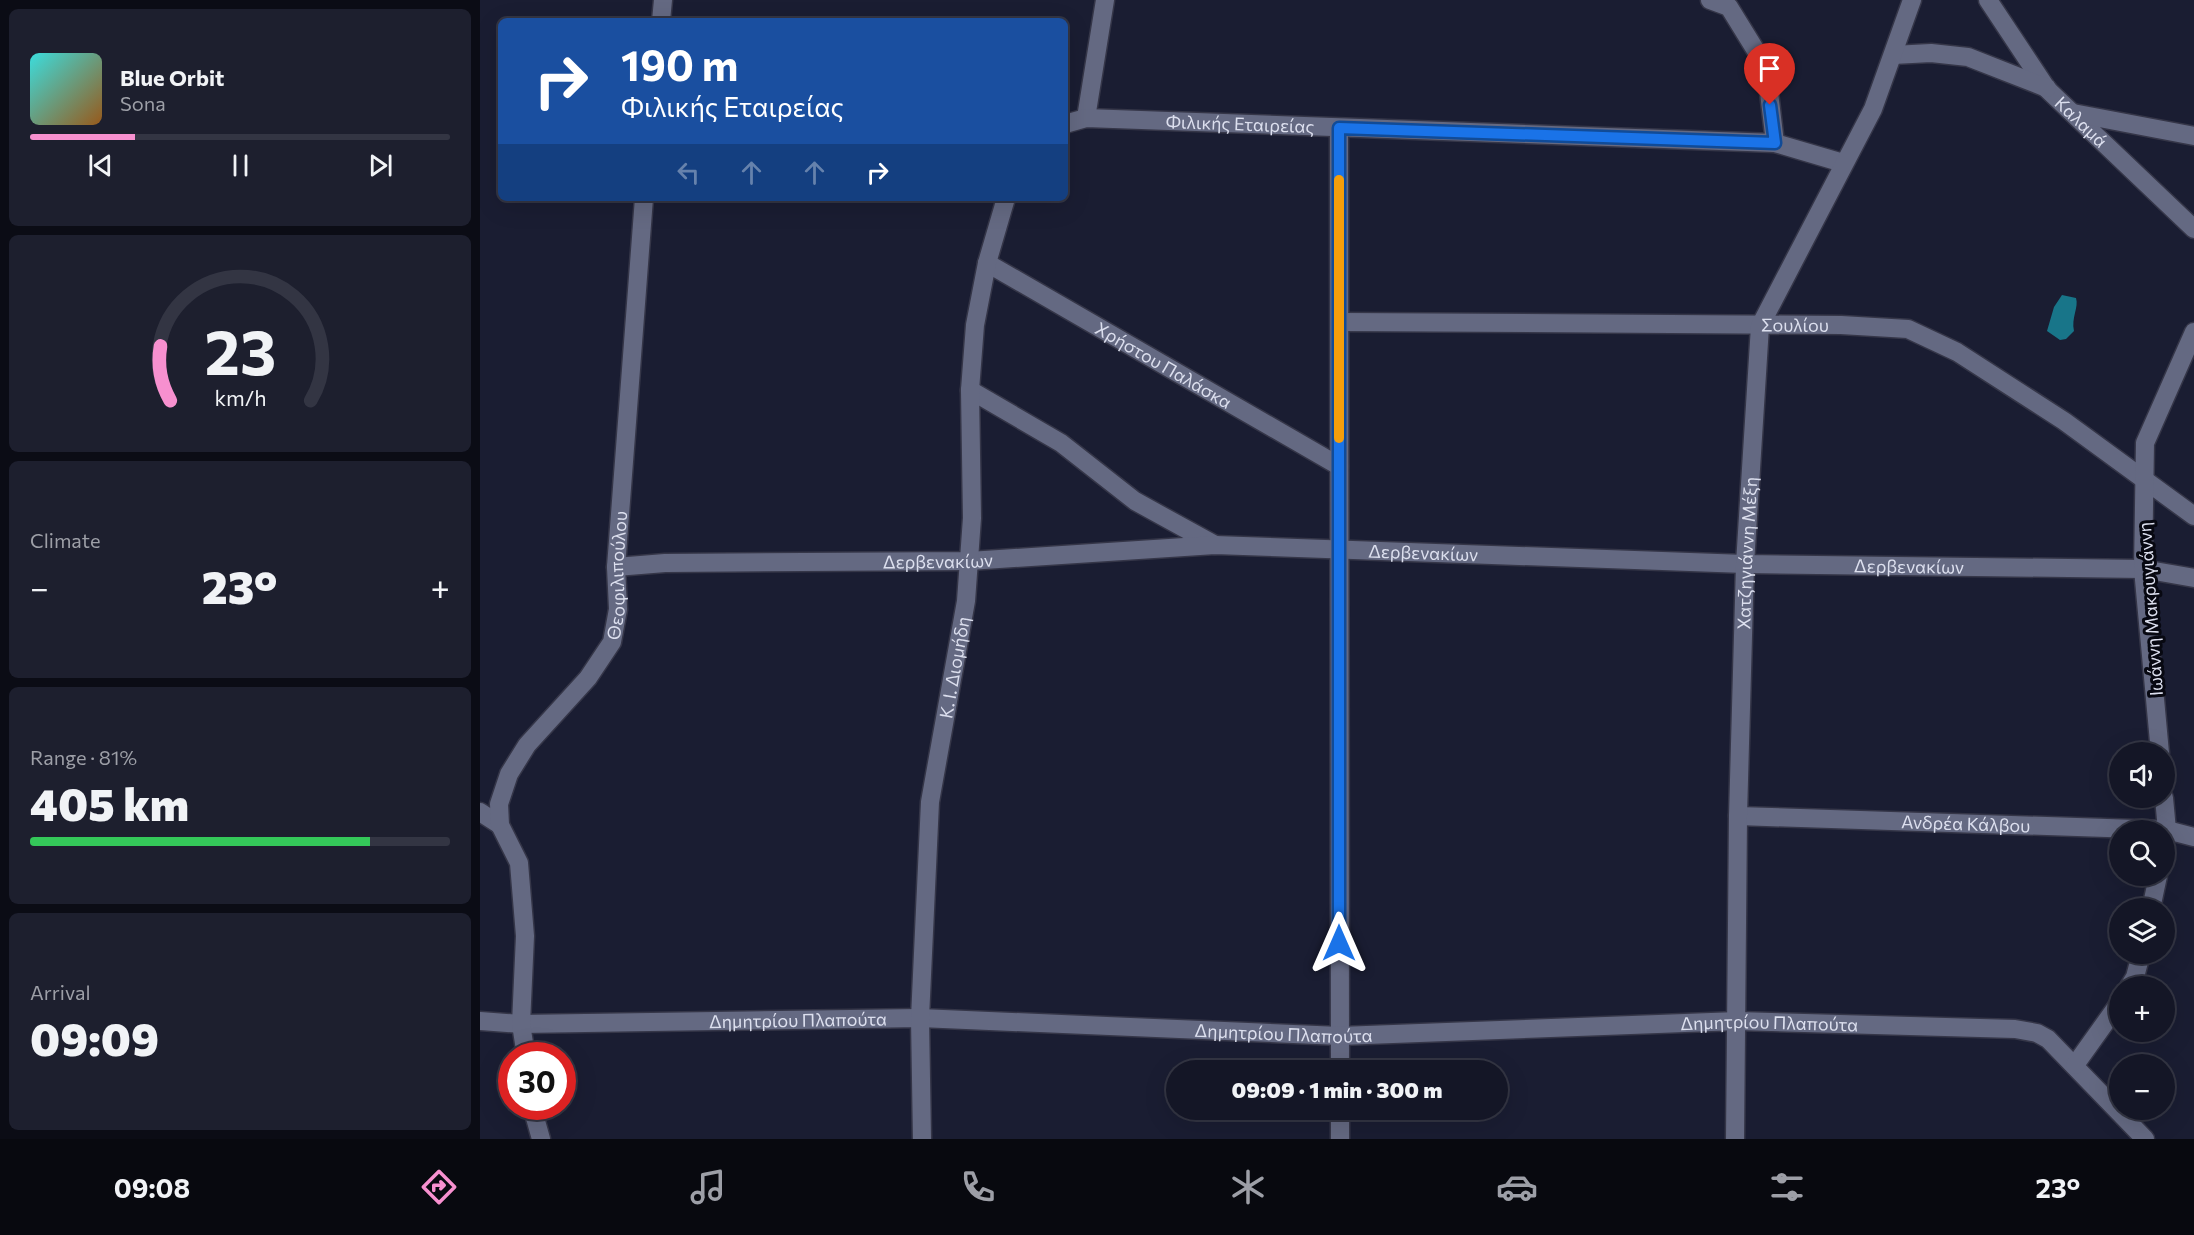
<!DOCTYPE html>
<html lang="en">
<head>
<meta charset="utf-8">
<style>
	body { margin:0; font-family:Commissioner,sans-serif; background:#1d1f2e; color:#f1f3f6; height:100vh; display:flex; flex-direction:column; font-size:22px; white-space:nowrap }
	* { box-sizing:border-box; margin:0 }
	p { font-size:20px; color:#9d9fa7 }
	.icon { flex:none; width:33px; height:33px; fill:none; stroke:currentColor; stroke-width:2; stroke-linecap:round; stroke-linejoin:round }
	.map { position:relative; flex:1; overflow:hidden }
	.drawer { display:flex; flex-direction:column; gap:9px; padding:9px; background:#0b0c15; width:480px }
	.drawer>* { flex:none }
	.guide { position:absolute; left:18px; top:18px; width:570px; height:183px; border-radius:9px; box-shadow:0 6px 24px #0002,0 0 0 2px #333543; background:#1a4fa0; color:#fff; overflow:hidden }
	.buttons { position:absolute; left:1629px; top:742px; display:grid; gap:12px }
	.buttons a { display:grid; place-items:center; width:66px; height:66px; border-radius:50%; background:#141626; box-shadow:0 6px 24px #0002,0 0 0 2px #333543; font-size:30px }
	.speed { position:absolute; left:18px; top:1042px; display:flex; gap:12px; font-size:30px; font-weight:700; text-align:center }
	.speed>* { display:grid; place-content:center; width:78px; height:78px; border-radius:50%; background:#141626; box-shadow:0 6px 24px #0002,0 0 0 2px #333543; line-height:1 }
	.speed .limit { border:9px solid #d22; background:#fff; color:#111 }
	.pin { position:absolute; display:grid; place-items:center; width:51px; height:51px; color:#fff; margin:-62px -26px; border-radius:50% 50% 50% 0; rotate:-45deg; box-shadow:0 0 6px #0007 }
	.pin .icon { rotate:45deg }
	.me { position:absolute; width:66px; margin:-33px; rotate:0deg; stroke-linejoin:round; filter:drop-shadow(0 0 4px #0008) }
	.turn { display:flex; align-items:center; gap:21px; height:126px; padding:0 24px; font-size:27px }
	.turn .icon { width:78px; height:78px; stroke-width:2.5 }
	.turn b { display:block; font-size:42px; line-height:51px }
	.lanes { display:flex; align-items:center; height:57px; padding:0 24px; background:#0003; justify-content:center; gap:30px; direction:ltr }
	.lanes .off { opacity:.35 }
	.big { font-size:45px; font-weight:800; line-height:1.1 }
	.drawer .tile { flex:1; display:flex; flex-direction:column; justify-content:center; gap:9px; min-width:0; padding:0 21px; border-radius:9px; background:#1d1f2e }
	.drawer .dial { align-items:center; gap:0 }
	.dial svg { height:156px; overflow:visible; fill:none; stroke:#333543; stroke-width:7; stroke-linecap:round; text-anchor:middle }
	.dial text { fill:#f1f3f6; stroke:none }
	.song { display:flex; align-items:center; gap:18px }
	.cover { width:72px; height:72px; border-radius:9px; background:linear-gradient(135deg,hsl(180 70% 55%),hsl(30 70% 35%)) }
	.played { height:6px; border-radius:3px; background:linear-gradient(90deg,#f790cf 25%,#333543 25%) }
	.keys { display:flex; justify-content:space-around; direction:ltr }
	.heat { display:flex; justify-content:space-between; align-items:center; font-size:33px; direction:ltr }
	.charge { height:9px; border-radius:4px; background:linear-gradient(90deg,#34c759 81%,#333543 0) }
	.trip { position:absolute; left:686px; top:1060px; width:342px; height:60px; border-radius:30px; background:#141626; box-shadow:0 6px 24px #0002,0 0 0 2px #333543; font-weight:800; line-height:60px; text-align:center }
	.dock { display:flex; height:96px; justify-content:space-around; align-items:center; background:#08090f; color:#9d9fa7 }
	.dock .icon { width:42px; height:42px }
	.dock .selected { color:#f790cf }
	.dock b { font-size:27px; color:#f1f3f6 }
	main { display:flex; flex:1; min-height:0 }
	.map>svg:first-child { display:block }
</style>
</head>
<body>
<main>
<section class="drawer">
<div class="tile">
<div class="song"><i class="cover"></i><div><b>Blue Orbit</b><p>Sona</p></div></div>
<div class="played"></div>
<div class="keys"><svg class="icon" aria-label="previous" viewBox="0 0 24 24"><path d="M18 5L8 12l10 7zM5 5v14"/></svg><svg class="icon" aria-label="pause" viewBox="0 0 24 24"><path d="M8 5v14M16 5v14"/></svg><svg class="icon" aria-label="next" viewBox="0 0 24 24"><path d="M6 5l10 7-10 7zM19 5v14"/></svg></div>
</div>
<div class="tile dial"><svg viewBox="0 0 100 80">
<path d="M14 69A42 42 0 1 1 86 69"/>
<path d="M14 69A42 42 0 0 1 9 41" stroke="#f790cf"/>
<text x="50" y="56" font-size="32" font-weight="700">23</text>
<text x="50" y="72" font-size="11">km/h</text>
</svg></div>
<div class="tile"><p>Climate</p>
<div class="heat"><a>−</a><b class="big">23°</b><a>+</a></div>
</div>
<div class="tile"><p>Range · 81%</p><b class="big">405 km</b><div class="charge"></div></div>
<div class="tile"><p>Arrival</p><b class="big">09:09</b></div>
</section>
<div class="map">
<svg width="1714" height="1139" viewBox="0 0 1714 1139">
	<rect width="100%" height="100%" fill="#1a1d32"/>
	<!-- water -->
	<path fill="#187589" d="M 1582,295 L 1596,298 C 1599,307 1591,318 1594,331 L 1586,339 L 1580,340 L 1567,331 L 1574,307 Z"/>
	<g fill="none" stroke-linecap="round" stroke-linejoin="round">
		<!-- street casing -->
		<g stroke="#353648" stroke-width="21">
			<g id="street">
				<path d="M 1230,0 L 1249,7 L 1286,67 L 1295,143"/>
				<path id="s1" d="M 1508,0 L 1567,89 L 1714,229"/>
				<path d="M 181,21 L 183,0"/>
				<path d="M 1413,55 L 1451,53 L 1488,57 L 1567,88"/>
				<path d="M 1593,113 L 1714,136"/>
				<path d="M 606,118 L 625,0"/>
				<path id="s2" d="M 585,124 L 606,118 L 1295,143 L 1363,163"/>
				<path d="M 859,128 L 860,1071"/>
				<path id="s3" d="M 507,263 L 859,466"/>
				<path id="s4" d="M 861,322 L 1361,325 L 1428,329 L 1477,352 L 1584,421 L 1714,516"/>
				<path d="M 490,390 L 581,443 L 655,501 L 735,545"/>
				<path id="s5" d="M 136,567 L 185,563 L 489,561 L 735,545 L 1265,564 L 1663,569 L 1714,578"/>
				<path d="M 1680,753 L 1663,569 L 1665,443 L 1714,332"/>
				<path d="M 1684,798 L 1687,830 L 1684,841"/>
				<path d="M 0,812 L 20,825"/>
				<path id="s6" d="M 1258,816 L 1687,830 L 1714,837"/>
				<path d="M 1671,909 L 1678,876"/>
				<path d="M 1649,987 L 1655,977 L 1661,954"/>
				<path id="s7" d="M 0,1021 L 41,1024 L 440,1018 L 860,1036 L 1258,1021 L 1535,1029 L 1557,1033 L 1568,1039 L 1665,1139"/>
				<path id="s8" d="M 46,1056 L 41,1024 L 45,936 L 39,863 L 20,825 L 19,804 L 29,774 L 47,745 L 108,678 L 132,642 L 138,609 L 136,567 L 164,198"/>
				<path d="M 1595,1065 L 1640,1002"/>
				<path d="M 52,1107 L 61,1139"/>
				<path d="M 860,1110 L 860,1139"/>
				<path id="s9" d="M 442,1139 L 440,1018 L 450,802 L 486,601 L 492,518 L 490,390 L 495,325 L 507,263 L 526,198"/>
				<path id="s10" d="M 1255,1139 L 1258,816 L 1265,564 L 1280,326 L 1393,109 L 1432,0"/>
			</g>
		</g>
		<!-- street -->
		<use href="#street" stroke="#646982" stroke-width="18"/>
	</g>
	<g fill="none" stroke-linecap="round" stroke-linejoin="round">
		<!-- route casing -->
		<g stroke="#114b97" stroke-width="15">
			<path id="route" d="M 859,943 L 859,128 L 1295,143 L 1290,105"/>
		</g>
		<!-- route -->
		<use href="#route" stroke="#1a73e8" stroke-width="10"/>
		<!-- slow -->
		<path stroke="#f59e0b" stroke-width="10" d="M 859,438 L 859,180"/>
	</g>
	<g text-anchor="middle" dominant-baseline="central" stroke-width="6" stroke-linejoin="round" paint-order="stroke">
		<!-- street labels -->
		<g font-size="18" fill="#dcdfee" stroke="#070811">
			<text stroke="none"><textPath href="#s1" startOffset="154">Καλαμά</textPath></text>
			<text stroke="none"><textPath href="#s2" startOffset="176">Φιλικής Εταιρείας</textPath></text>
			<text stroke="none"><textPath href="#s4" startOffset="454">Σουλίου</textPath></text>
			<text stroke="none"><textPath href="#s3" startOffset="204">Χρήστου Παλάσκα</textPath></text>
			<text stroke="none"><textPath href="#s5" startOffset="808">Δερβενακίων</textPath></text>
			<text stroke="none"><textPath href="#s10" startOffset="586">Χατζηγιάννη Μέξη</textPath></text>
			<text stroke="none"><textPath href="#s5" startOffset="322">Δερβενακίων</textPath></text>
			<text stroke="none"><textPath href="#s5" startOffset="1294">Δερβενακίων</textPath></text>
			<text stroke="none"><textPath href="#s8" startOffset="524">Θεοφιλιπούλου</textPath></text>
			<text transform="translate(1670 609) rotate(-94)">Ιωάννη Μακρυγιάννη</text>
			<text stroke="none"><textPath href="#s9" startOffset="474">Κ. Ι. Διομήδη</textPath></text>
			<text stroke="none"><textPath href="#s6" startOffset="228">Ανδρέα Κάλβου</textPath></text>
			<text stroke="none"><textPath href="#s7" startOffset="318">Δημητρίου Πλαπούτα</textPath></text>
			<text stroke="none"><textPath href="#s7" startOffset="1290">Δημητρίου Πλαπούτα</textPath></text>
			<text stroke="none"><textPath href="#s7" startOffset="804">Δημητρίου Πλαπούτα</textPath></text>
		</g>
	</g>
</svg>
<div class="buttons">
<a><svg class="icon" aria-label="sound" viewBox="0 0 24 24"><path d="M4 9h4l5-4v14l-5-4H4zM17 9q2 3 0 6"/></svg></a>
<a><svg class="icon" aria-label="search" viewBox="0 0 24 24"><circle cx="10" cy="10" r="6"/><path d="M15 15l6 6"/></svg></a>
<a><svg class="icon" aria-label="layers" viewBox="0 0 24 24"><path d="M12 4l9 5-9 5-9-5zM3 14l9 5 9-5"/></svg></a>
<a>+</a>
<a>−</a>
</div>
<div class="speed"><div class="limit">30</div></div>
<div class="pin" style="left:1290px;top:105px;background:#d93025"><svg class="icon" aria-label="arrive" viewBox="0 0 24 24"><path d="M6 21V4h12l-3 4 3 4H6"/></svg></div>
<svg class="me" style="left:859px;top:943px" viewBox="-20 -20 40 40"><path d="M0-17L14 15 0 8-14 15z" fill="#1a73e8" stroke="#fff" stroke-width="4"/></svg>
<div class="trip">09:09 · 1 min · 300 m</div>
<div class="guide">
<div class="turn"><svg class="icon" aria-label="right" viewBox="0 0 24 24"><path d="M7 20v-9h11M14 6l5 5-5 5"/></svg><div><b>190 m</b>Φιλικής Εταιρείας</div></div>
<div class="lanes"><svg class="icon off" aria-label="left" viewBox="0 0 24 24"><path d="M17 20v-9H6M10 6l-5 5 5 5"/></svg><svg class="icon off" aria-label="ahead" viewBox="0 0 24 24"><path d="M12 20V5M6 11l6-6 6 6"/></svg><svg class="icon off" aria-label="ahead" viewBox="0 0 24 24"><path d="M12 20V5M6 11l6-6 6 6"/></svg><svg class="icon" aria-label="right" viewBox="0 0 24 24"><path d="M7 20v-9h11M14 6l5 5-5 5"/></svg></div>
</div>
</div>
</main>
<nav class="dock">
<b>09:08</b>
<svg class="icon selected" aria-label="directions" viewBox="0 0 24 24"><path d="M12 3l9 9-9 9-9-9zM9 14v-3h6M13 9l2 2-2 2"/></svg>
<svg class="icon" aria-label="music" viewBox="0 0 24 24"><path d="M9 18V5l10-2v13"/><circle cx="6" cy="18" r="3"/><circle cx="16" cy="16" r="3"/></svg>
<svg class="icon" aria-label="phone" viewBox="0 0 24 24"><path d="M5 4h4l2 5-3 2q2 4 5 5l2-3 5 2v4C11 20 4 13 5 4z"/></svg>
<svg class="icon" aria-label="climate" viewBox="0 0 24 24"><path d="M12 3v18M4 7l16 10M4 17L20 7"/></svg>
<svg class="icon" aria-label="car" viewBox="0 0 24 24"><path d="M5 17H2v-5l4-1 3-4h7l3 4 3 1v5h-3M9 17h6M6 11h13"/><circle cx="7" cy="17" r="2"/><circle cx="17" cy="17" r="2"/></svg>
<svg class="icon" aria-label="filters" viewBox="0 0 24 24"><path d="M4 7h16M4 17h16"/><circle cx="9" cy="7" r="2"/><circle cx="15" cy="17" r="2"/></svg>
<b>23°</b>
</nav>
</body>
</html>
